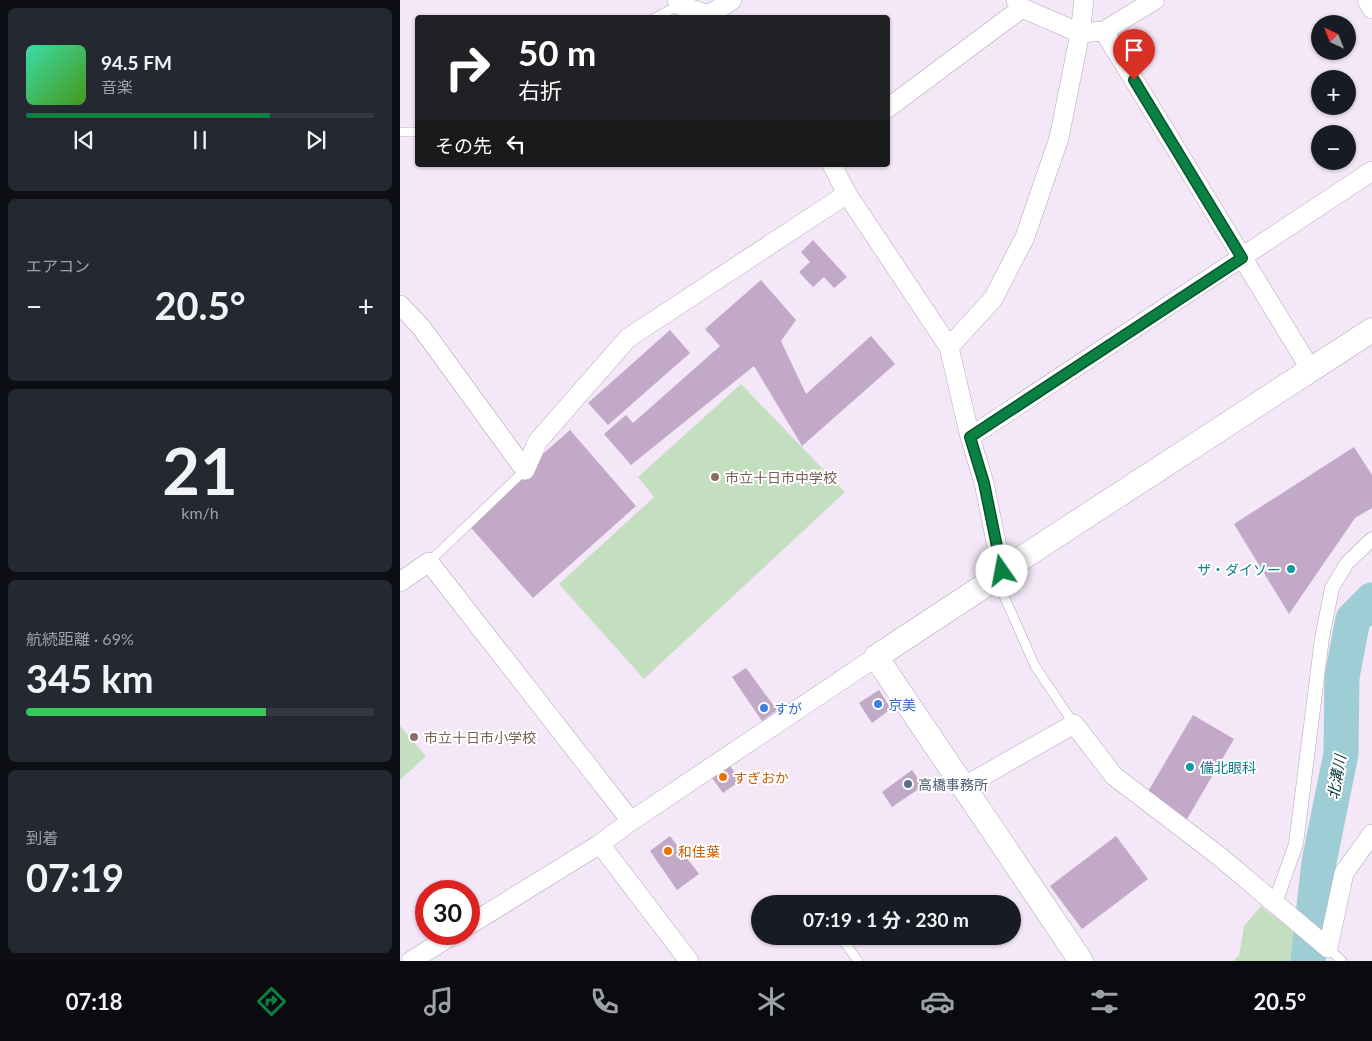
<!DOCTYPE html>
<html lang="ja">
<head>
<meta charset="utf-8">
<style>
	body { margin:0; font-family:Lato,"Noto Sans JP",sans-serif; background:#242831; color:#f1f3f6; height:100vh; display:flex; flex-direction:column; font-size:19px; white-space:nowrap }
	* { box-sizing:border-box; margin:0 }
	p { font-size:16px; color:#9ea1a6 }
	.icon { flex:none; width:28px; height:28px; fill:none; stroke:currentColor; stroke-width:2; stroke-linecap:round; stroke-linejoin:round }
	.map { position:relative; flex:1; overflow:hidden }
	.panel { display:flex; flex-direction:column; gap:8px; padding:8px; background:#0d0f14; width:400px }
	.panel>* { flex:none }
	.top-card { position:absolute; left:15px; top:15px; width:475px; height:152px; border-radius:5px; box-shadow:0 1px 4px #0004; background:#202124; color:#fff; overflow:hidden }
	.needle { width:32px; rotate:317deg }
	.fabs { position:absolute; left:911px; top:15px; display:grid; gap:10px }
	.fabs a { display:grid; place-items:center; width:45px; height:45px; border-radius:50%; background:#171b24; box-shadow:0 1px 4px #0004; font-size:25px }
	.speed { position:absolute; left:15px; top:880px; display:flex; gap:10px; font-size:25px; font-weight:700; text-align:center }
	.speed>* { display:grid; place-content:center; width:65px; height:65px; border-radius:50%; background:#171b24; box-shadow:0 1px 4px #0004; line-height:1 }
	.speed .limit { border:8px solid #d22; background:#fff; color:#111 }
	.pin { position:absolute; display:grid; place-items:center; width:42px; height:42px; color:#fff; margin:-51px -21px; border-radius:50% 50% 50% 0; rotate:-45deg; box-shadow:0 0 5px #0007 }
	.pin .icon { rotate:45deg }
	.me { position:absolute; width:55px; margin:-28px; rotate:348deg; stroke-linejoin:round; filter:drop-shadow(0 0 4px #0008) }
	.turn { display:flex; align-items:center; gap:18px; height:105px; padding:0 20px; font-size:22px }
	.turn .icon { width:65px; height:65px; stroke-width:2.5 }
	.turn b { display:block; font-size:35px; line-height:42px }
	.then { display:flex; align-items:center; height:48px; padding:0 20px; background:#0003; gap:10px; font-size:19px }
	.big { font-size:38px; font-weight:700; line-height:1.1 }
	.panel .widget { flex:1; display:flex; flex-direction:column; justify-content:center; gap:8px; min-width:0; padding:0 18px; border-radius:8px; background:#242831 }
	.panel .dial { align-items:center; gap:0 }
	.dial b { font-size:65px; line-height:1 }
	.song { display:flex; align-items:center; gap:15px }
	.cover { width:60px; height:60px; border-radius:8px; background:linear-gradient(135deg,hsl(160 70% 55%),hsl(100 70% 35%)) }
	.played { height:5px; border-radius:2px; background:linear-gradient(90deg,#0b8043 70%,#363941 70%) }
	.keys { display:flex; justify-content:space-around; direction:ltr }
	.heat { display:flex; justify-content:space-between; align-items:center; font-size:28px; direction:ltr }
	.charge { height:8px; border-radius:4px; background:linear-gradient(90deg,#34c759 69%,#363941 0) }
	.trip { position:absolute; left:351px; top:895px; width:270px; height:50px; border-radius:25px; background:#171b24; box-shadow:0 1px 4px #0004; font-weight:700; line-height:50px; text-align:center }
	.dock { display:flex; height:80px; justify-content:space-around; align-items:center; background:#090b0e; color:#9ea1a6 }
	.dock .icon { width:35px; height:35px }
	.dock .on { color:#0b8043 }
	.dock b { font-size:22px; color:#f1f3f6 }
	main { display:flex; flex:1; min-height:0 }
	.map>svg:first-child { display:block }
</style>
</head>
<body>
<main>
<section class="panel">
<div class="widget">
<div class="song"><i class="cover"></i><div><b>94.5 FM</b><p>音楽</p></div></div>
<div class="played"></div>
<div class="keys"><svg class="icon" aria-label="previous" viewBox="0 0 24 24"><path d="M18 5L8 12l10 7zM5 5v14"/></svg><svg class="icon" aria-label="pause" viewBox="0 0 24 24"><path d="M8 5v14M16 5v14"/></svg><svg class="icon" aria-label="next" viewBox="0 0 24 24"><path d="M6 5l10 7-10 7zM19 5v14"/></svg></div>
</div>
<div class="widget"><p>エアコン</p>
<div class="heat"><a>−</a><b class="big">20.5°</b><a>+</a></div>
</div>
<div class="widget dial"><b>21</b><p>km/h</p></div>
<div class="widget"><p>航続距離 · 69%</p><b class="big">345 km</b><div class="charge"></div></div>
<div class="widget"><p>到着</p><b class="big">07:19</b></div>
</section>
<div class="map">
<svg width="972" height="961" viewBox="0 0 972 961">
	<rect width="100%" height="100%" fill="#f4e7f8"/>
	<!-- green -->
	<path fill="#c4dec0" d="M 341,384 L 445,492 L 244,679 L 159,584 L 254,497 L 238,477 Z
		M 0,726 L 26,756 L 0,780 Z
		M 861,906 L 899,936 L 896,961 L 833,961 L 839,956 L 844,926 Z"/>
	<g fill="none" stroke-linecap="round" stroke-linejoin="round">
		<!-- river -->
		<path stroke="#9ecdd5" stroke-width="35" d="M 908,961 L 919,862 L 941,754 L 942,677 L 953,619 L 972,600"/>
	</g>
	<!-- building -->
	<path fill="#c1a9c7" d="M 413,240 L 447,277 L 434,288 L 424,277 L 413,287 L 399,272 L 410,262 L 401,252 Z
		M 361,280 L 396,320 L 381,341 L 406,394 L 471,336 L 495,364 L 402,446 L 354,366 L 231,465 L 204,434 L 226,415 L 233,423 L 320,346 L 305,329 Z
		M 270,330 L 290,353 L 208,425 L 188,403 Z
		M 170,430 L 236,506 L 133,598 L 66,522 Z
		M 954,447 L 972,475 L 972,508 L 955,518 L 889,614 L 834,524 Z
		M 346,668 L 377,710 L 362,721 L 332,677 Z
		M 479,690 L 491,709 L 472,723 L 459,703 Z
		M 793,715 L 834,739 L 787,819 L 746,795 Z
		M 329,765 L 341,780 L 323,793 L 312,778 Z
		M 512,770 L 523,786 L 492,807 L 482,792 Z
		M 270,836 L 299,874 L 277,890 L 250,851 Z
		M 716,836 L 748,879 L 682,929 L 650,886 Z"/>
	<g fill="none" stroke-linecap="round" stroke-linejoin="round">
		<!-- service casing -->
		<g stroke="#b3a6b6" stroke-width="10">
			<path id="service" d="M 255,18 L 279,5
				M 0,132 L 18,132
				M 29,562 L 125,470
				M 596,578 L 635,666 L 674,724
				M 440,936 L 458,961
				M 928,948 L 942,961"/>
		</g>
		<!-- pedestrian casing -->
		<g stroke="#b3a6b6" stroke-width="15">
			<path id="pedestrian" d="M 875,903 L 896,844 L 922,638 L 932,588 L 947,563 L 972,539"/>
		</g>
		<!-- minor casing -->
		<g stroke="#b3a6b6" stroke-width="20">
			<path id="minor" d="M 277,0 L 279,5 L 309,15 L 312,18
				M 616,0 L 622,8 L 680,33 L 704,31 L 755,0
				M 967,0 L 972,9
				M 309,15 L 332,0
				M 704,31 L 911,370
				M 488,108 L 622,8
				M 432,165 L 447,194 L 549,347 L 570,437 L 584,483 L 602,571
				M 0,305 L 21,327 L 125,470
				M 549,347 L 593,299 L 625,237 L 659,138 L 680,33 L 684,0
				M 570,437 L 972,171
				M 125,470 L 138,441 L 228,338 L 447,194
				M 0,582 L 29,562 L 231,821
				M 563,787 L 674,724 L 714,776 L 819,856 L 928,948 L 944,873 L 972,834
				M 200,844 L 289,961
				M 69,925 L 200,844 L 231,821 L 476,657
				M 11,961 L 54,934"/>
		</g>
		<!-- tertiary casing -->
		<g stroke="#b3a6b6" stroke-width="25">
			<path id="tertiary" d="M 681,961 L 476,657 L 596,578 L 602,571 L 972,330"/>
		</g>
		<!-- service -->
		<use href="#service" stroke="#fff" stroke-width="9"/>
		<!-- pedestrian -->
		<use href="#pedestrian" stroke="#fff" stroke-width="14"/>
		<!-- minor -->
		<use href="#minor" stroke="#fff" stroke-width="19"/>
		<!-- tertiary -->
		<use href="#tertiary" stroke="#fff" stroke-width="24"/>
	</g>
	<g fill="none" stroke-linecap="round" stroke-linejoin="round">
		<!-- route casing -->
		<g stroke="#07532c" stroke-width="12">
			<path id="route" d="M 602,571 L 584,483 L 570,437 L 842,258 L 734,80"/>
		</g>
		<!-- route -->
		<use href="#route" stroke="#0b8043" stroke-width="9"/>
	</g>
	<!-- markers -->
	<g fill="#8d6e63" stroke="#fff" stroke-width="2">
		<circle cx="315" cy="477" r="5"/>
		<circle cx="14" cy="737" r="5"/>
	</g>
	<g fill="#0f9aa8" stroke="#fff" stroke-width="2">
		<circle cx="891" cy="569" r="5"/>
		<circle cx="790" cy="767" r="5"/>
	</g>
	<g fill="#3f7fe0" stroke="#fff" stroke-width="2">
		<circle cx="478" cy="704" r="5"/>
		<circle cx="364" cy="708" r="5"/>
	</g>
	<g fill="#e8710a" stroke="#fff" stroke-width="2">
		<circle cx="323" cy="777" r="5"/>
		<circle cx="268" cy="851" r="5"/>
	</g>
	<circle fill="#5c6f8a" stroke="#fff" stroke-width="2" cx="508" cy="784" r="5"/>
	<g text-anchor="middle" dominant-baseline="central" stroke-width="4" stroke-linejoin="round" paint-order="stroke">
		<!-- education labels -->
		<g font-size="14" fill="#785e54" stroke="#fff" text-anchor="start">
			<text x="325" y="477">市立十日市中学校</text>
			<text x="24" y="737">市立十日市小学校</text>
		</g>
		<!-- culture labels -->
		<g font-size="14" fill="#0d838f" stroke="#fff" text-anchor="end">
			<text x="881" y="569">ザ・ダイソー</text>
			<text x="800" y="767" text-anchor="start">備北眼科</text>
		</g>
		<!-- shop labels -->
		<g font-size="14" fill="#366cbe" stroke="#fff" text-anchor="start">
			<text x="488" y="704">京美</text>
			<text x="374" y="708">すが</text>
		</g>
		<!-- food labels -->
		<g font-size="14" fill="#c56008" stroke="#fff" text-anchor="start">
			<text x="333" y="777">すぎおか</text>
			<text x="278" y="851">和佳葉</text>
		</g>
		<!-- service labels -->
		<g font-size="14" fill="#4e5e75" stroke="#fff" text-anchor="start">
			<text x="518" y="784">高橋事務所</text>
		</g>
		<!-- water labels -->
		<g font-size="15" font-style="italic" fill="#09373d" stroke="#fff">
			<text transform="translate(936 777) rotate(-80)">北溝川</text>
		</g>
	</g>
</svg>
<div class="fabs">
<a><svg class="needle" viewBox="-14 -14 28 28"><path d="M0-13l5 13h-10z" fill="#e53935"/><path d="M0 13l5-13h-10z" fill="#9ea1a6"/></svg></a>
<a>+</a>
<a>−</a>
</div>
<div class="speed"><div class="limit">30</div></div>
<div class="pin" style="left:734px;top:80px;background:#d93025"><svg class="icon" aria-label="arrive" viewBox="0 0 24 24"><path d="M6 21V4h12l-3 4 3 4H6"/></svg></div>
<svg class="me" style="left:602px;top:571px" viewBox="-20 -20 40 40"><circle r="19" fill="#fff"/><path d="M0-13L10 11 0 6-10 11z" fill="#0b8043"/></svg>
<div class="trip">07:19 · 1 分 · 230 m</div>
<div class="top-card">
<div class="turn"><svg class="icon" aria-label="right" viewBox="0 0 24 24"><path d="M7 20v-9h11M14 6l5 5-5 5"/></svg><div><b>50 m</b>右折</div></div>
<div class="then">その先<svg class="icon" aria-label="left" viewBox="0 0 24 24"><path d="M17 20v-9H6M10 6l-5 5 5 5"/></svg></div>
</div>
</div>
</main>
<nav class="dock">
<b>07:18</b>
<svg class="icon on" aria-label="directions" viewBox="0 0 24 24"><path d="M12 3l9 9-9 9-9-9zM9 14v-3h6M13 9l2 2-2 2"/></svg>
<svg class="icon" aria-label="music" viewBox="0 0 24 24"><path d="M9 18V5l10-2v13"/><circle cx="6" cy="18" r="3"/><circle cx="16" cy="16" r="3"/></svg>
<svg class="icon" aria-label="phone" viewBox="0 0 24 24"><path d="M5 4h4l2 5-3 2q2 4 5 5l2-3 5 2v4C11 20 4 13 5 4z"/></svg>
<svg class="icon" aria-label="climate" viewBox="0 0 24 24"><path d="M12 3v18M4 7l16 10M4 17L20 7"/></svg>
<svg class="icon" aria-label="car" viewBox="0 0 24 24"><path d="M5 17H2v-5l4-1 3-4h7l3 4 3 1v5h-3M9 17h6M6 11h13"/><circle cx="7" cy="17" r="2"/><circle cx="17" cy="17" r="2"/></svg>
<svg class="icon" aria-label="filters" viewBox="0 0 24 24"><path d="M4 7h16M4 17h16"/><circle cx="9" cy="7" r="2"/><circle cx="15" cy="17" r="2"/></svg>
<b>20.5°</b>
</nav>
</body>
</html>
